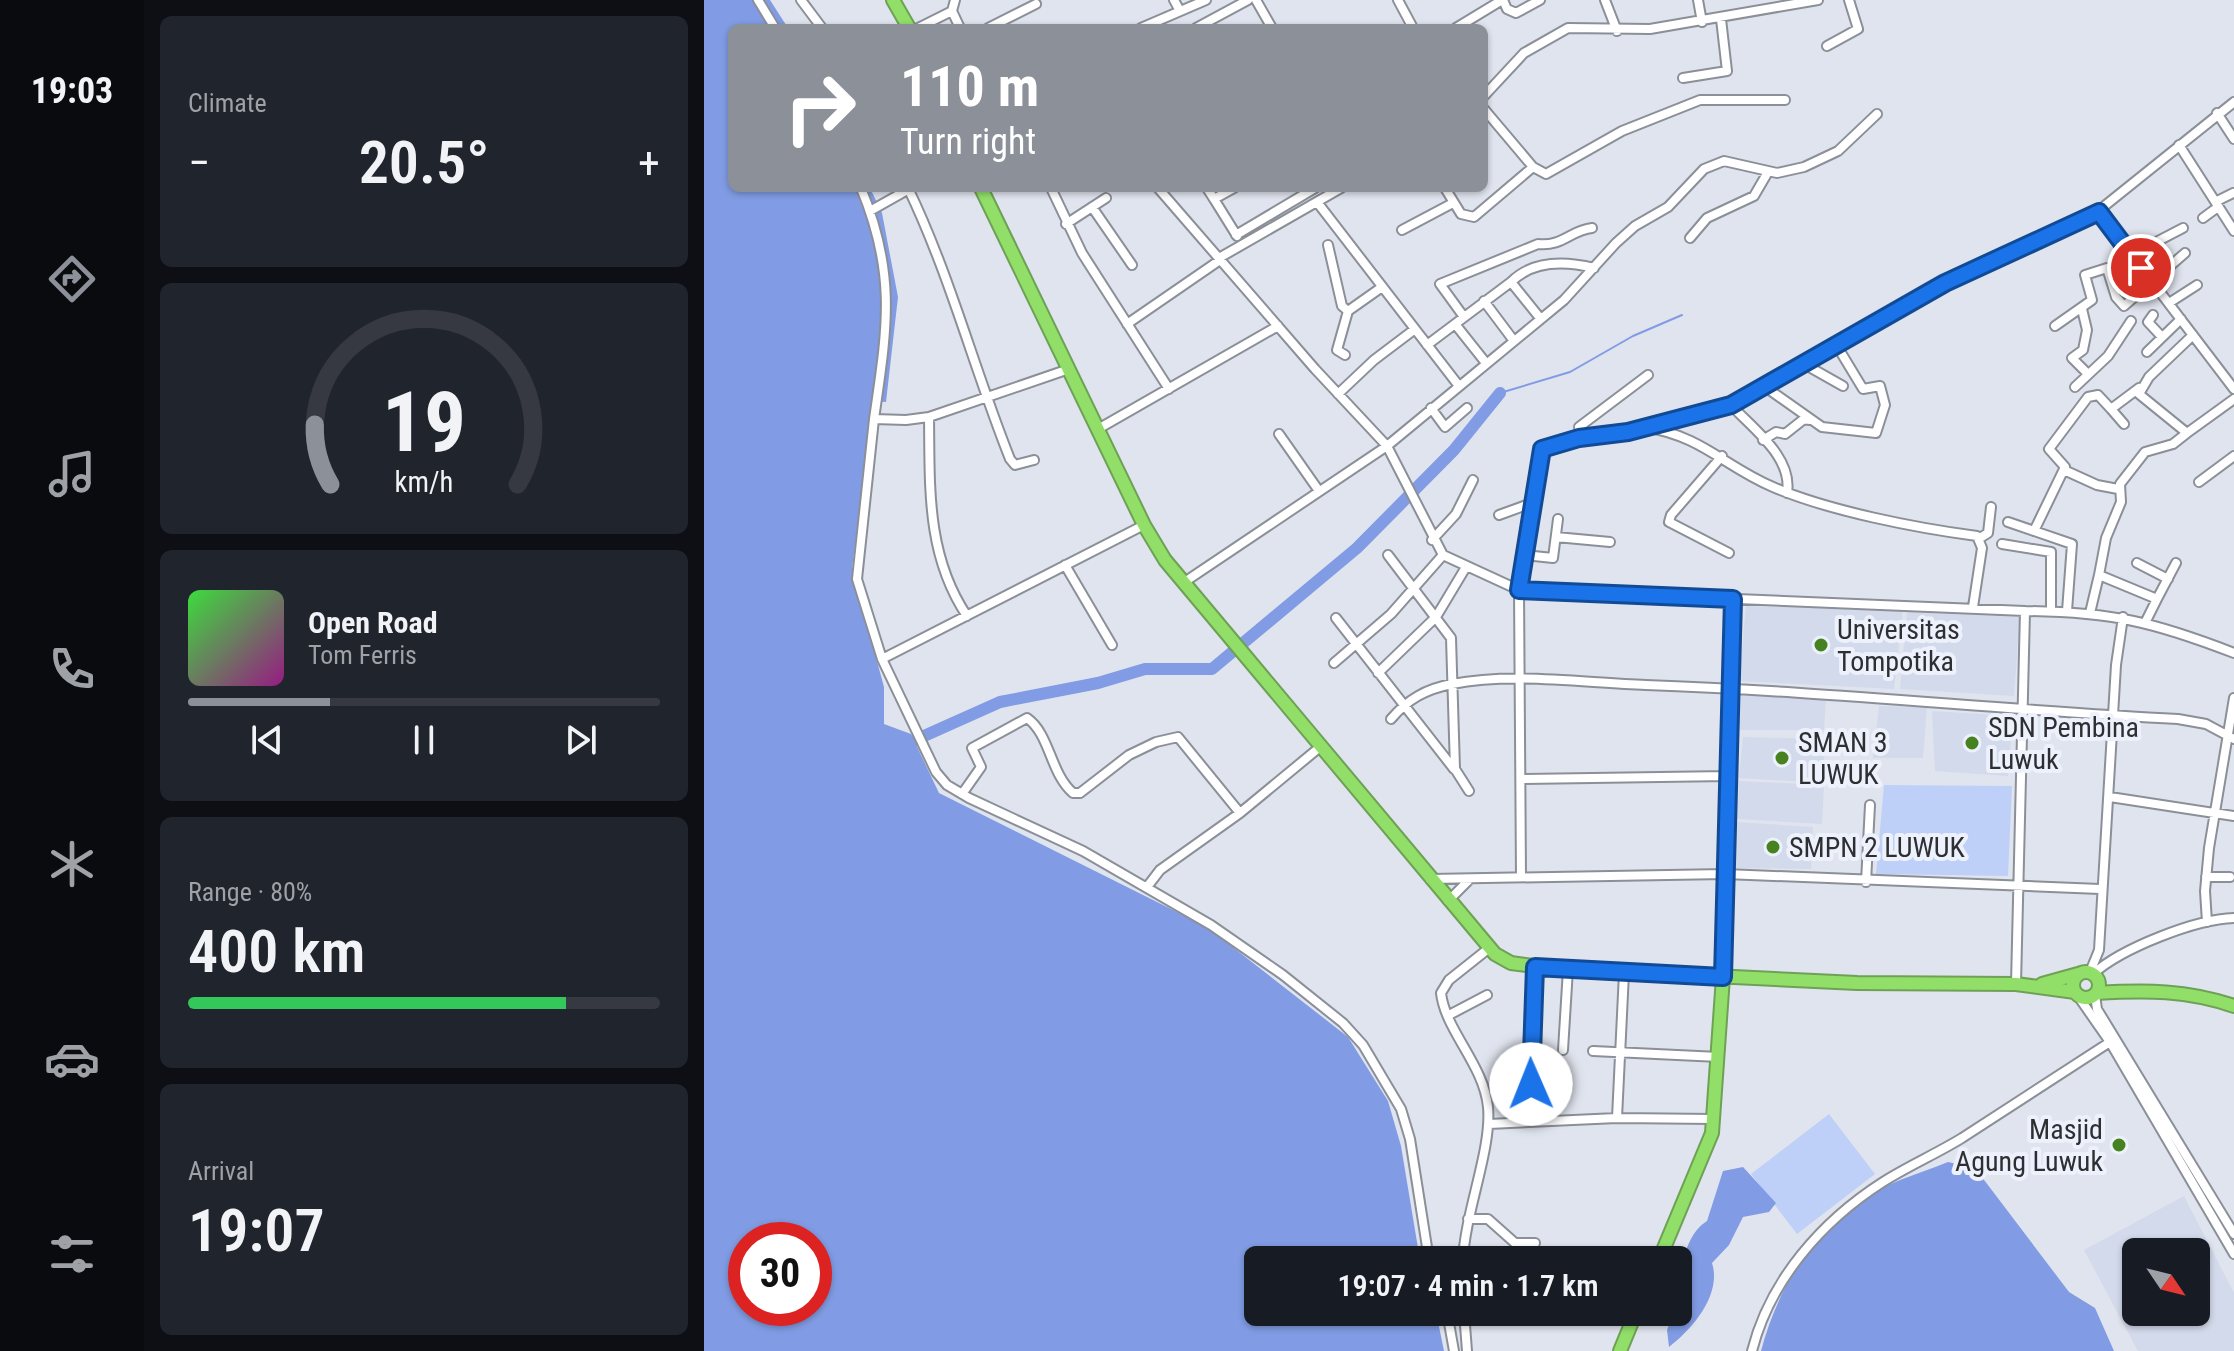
<!DOCTYPE html>
<html lang="en">
<head>
<meta charset="utf-8">
<style>
	body { margin:0; font-family:"Roboto Condensed",sans-serif; background:#20242c; color:#f1f3f6; height:100vh; display:flex; flex-direction:column; font-size:30px; white-space:nowrap }
	* { box-sizing:border-box; margin:0 }
	p { font-size:26px; color:#9ea1a6 }
	.icon { flex:none; width:44px; height:44px; fill:none; stroke:currentColor; stroke-width:2; stroke-linecap:round; stroke-linejoin:round }
	.map { position:relative; flex:1; overflow:hidden }
	.details { display:flex; flex-direction:column; gap:16px; padding:16px; background:#0d0f14; width:560px }
	.details>* { flex:none }
	.guide { position:absolute; left:24px; top:24px; width:760px; height:168px; border-radius:12px; box-shadow:0 2px 6px #0004; background:#8c9099; color:#fff; overflow:hidden }
	.needle { width:52px; rotate:125deg }
	.tools { position:absolute; left:1418px; top:1238px; display:grid; gap:16px }
	.tools a { display:grid; place-items:center; width:88px; height:88px; border-radius:12px; background:#171b24; box-shadow:0 2px 6px #0004; font-size:40px }
	.speed { position:absolute; left:24px; top:1222px; display:flex; gap:16px; font-size:40px; font-weight:700; text-align:center }
	.speed>* { display:grid; place-content:center; width:104px; height:104px; border-radius:50%; background:#171b24; box-shadow:0 2px 6px #0004; line-height:1 }
	.speed .limit { border:12px solid #d22; background:#fff; color:#111 }
	.pin { position:absolute; display:grid; place-items:center; width:68px; height:68px; color:#fff; margin:-34px; border:4px solid #fff; border-radius:50%; box-shadow:0 2px 8px #0007 }
	.me { position:absolute; width:88px; margin:-44px; rotate:359deg; stroke-linejoin:round; filter:drop-shadow(0 0 6px #0008) }
	.turn { display:flex; align-items:center; gap:28px; height:168px; padding:0 40px; font-size:36px }
	.turn .icon { width:104px; height:104px; stroke-width:2.5 }
	.turn b { display:block; font-size:56px; line-height:68px }
	.big { font-size:60px; font-weight:600; line-height:1.1 }
	.details .card { flex:1; display:flex; flex-direction:column; justify-content:center; gap:12px; min-width:0; padding:0 28px; border-radius:12px; background:#20242c }
	.details .dial { align-items:center; gap:0 }
	.dial svg { height:208px; overflow:visible; fill:none; stroke:#363941; stroke-width:7; stroke-linecap:round; text-anchor:middle }
	.dial text { fill:#f1f3f6; stroke:none }
	.song { display:flex; align-items:center; gap:24px }
	.cover { width:96px; height:96px; border-radius:12px; background:linear-gradient(135deg,hsl(120 70% 55%),hsl(310 70% 35%)) }
	.played { height:8px; border-radius:4px; background:linear-gradient(90deg,#8c9099 30%,#363941 30%) }
	.keys { display:flex; justify-content:space-around; direction:ltr }
	.heat { display:flex; justify-content:space-between; align-items:center; font-size:44px; direction:ltr }
	.charge { height:12px; border-radius:6px; background:linear-gradient(90deg,#34c759 80%,#363941 0) }
	.trip { position:absolute; left:540px; top:1246px; width:448px; height:80px; border-radius:12px; background:#171b24; box-shadow:0 2px 6px #0004; font-weight:600; line-height:80px; text-align:center }
	main { display:flex; flex:1; min-height:0 }
	.tab-bar { display:flex; flex-direction:column; width:144px; justify-content:space-around; align-items:center; background:#090b0e; color:#9ea1a6 }
	.tab-bar .icon { width:56px; height:56px }
	.tab-bar .selected { color:#8c9099 }
	.tab-bar b { font-size:36px; color:#f1f3f6 }
	.map>svg:first-child { display:block }
</style>
</head>
<body>
<main>
<nav class="tab-bar">
<b>19:03</b>
<svg class="icon selected" aria-label="directions" viewBox="0 0 24 24"><path d="M12 3l9 9-9 9-9-9zM9 14v-3h6M13 9l2 2-2 2"/></svg>
<svg class="icon" aria-label="music" viewBox="0 0 24 24"><path d="M9 18V5l10-2v13"/><circle cx="6" cy="18" r="3"/><circle cx="16" cy="16" r="3"/></svg>
<svg class="icon" aria-label="phone" viewBox="0 0 24 24"><path d="M5 4h4l2 5-3 2q2 4 5 5l2-3 5 2v4C11 20 4 13 5 4z"/></svg>
<svg class="icon" aria-label="climate" viewBox="0 0 24 24"><path d="M12 3v18M4 7l16 10M4 17L20 7"/></svg>
<svg class="icon" aria-label="car" viewBox="0 0 24 24"><path d="M5 17H2v-5l4-1 3-4h7l3 4 3 1v5h-3M9 17h6M6 11h13"/><circle cx="7" cy="17" r="2"/><circle cx="17" cy="17" r="2"/></svg>
<svg class="icon" aria-label="filters" viewBox="0 0 24 24"><path d="M4 7h16M4 17h16"/><circle cx="9" cy="7" r="2"/><circle cx="15" cy="17" r="2"/></svg>
</nav>
<section class="details">
<div class="card"><p>Climate</p>
<div class="heat"><a>−</a><b class="big">20.5°</b><a>+</a></div>
</div>
<div class="card dial"><svg viewBox="0 0 100 80">
<path d="M14 69A42 42 0 1 1 86 69"/>
<path d="M14 69A42 42 0 0 1 8 46" stroke="#8c9099"/>
<text x="50" y="56" font-size="32" font-weight="700">19</text>
<text x="50" y="72" font-size="11">km/h</text>
</svg></div>
<div class="card">
<div class="song"><i class="cover"></i><div><b>Open Road</b><p>Tom Ferris</p></div></div>
<div class="played"></div>
<div class="keys"><svg class="icon" aria-label="previous" viewBox="0 0 24 24"><path d="M18 5L8 12l10 7zM5 5v14"/></svg><svg class="icon" aria-label="pause" viewBox="0 0 24 24"><path d="M8 5v14M16 5v14"/></svg><svg class="icon" aria-label="next" viewBox="0 0 24 24"><path d="M6 5l10 7-10 7zM19 5v14"/></svg></div>
</div>
<div class="card"><p>Range · 80%</p><b class="big">400 km</b><div class="charge"></div></div>
<div class="card"><p>Arrival</p><b class="big">19:07</b></div>
</section>
<div class="map">
<svg width="1530" height="1351" viewBox="0 0 1530 1351">
	<rect width="100%" height="100%" fill="#e0e4ee"/>
	<!-- built -->
	<path fill="#d3daeb" fill-rule="evenodd" d="M 1042,606 L 1199,609 L 1190,689 L 1035,681 Z
		M 1203,612 L 1316,617 L 1310,696 L 1196,689 Z
		M 1037,695 L 1122,699 L 1120,730 L 1034,730 Z
		M 1175,706 L 1223,707 L 1219,758 L 1169,758 Z
		M 1228,711 L 1309,716 L 1304,776 L 1231,771 Z
		M 1039,737 L 1121,739 L 1119,783 L 1035,778 Z
		M 1035,781 L 1120,785 L 1118,824 L 1033,819 Z
		M 1032,822 L 1109,827 L 1107,869 L 1027,868 Z
		M 1480,1196 L 1530,1293 L 1530,1351 L 1434,1351 L 1380,1250 ZM 1432,1252 L 1492,1252 L 1492,1312 L 1432,1312 Z"/>
	<!-- green -->
	<path fill="#bfd0f8" d="M 1180,785 L 1308,786 L 1304,876 L 1172,874 Z
		M 1125,1114 L 1171,1174 L 1093,1234 L 1047,1174 Z"/>
	<!-- water -->
	<path fill="#819ce4" fill-rule="evenodd" d="M 0,0 L 66,0 L 84,28 L 28,28 L 28,188 L 166,188 L 178,213 L 194,297 L 182,402 L 169,401 L 148,569 L 180,687 L 180,724 L 207,734 L 235,793 L 503,927 L 644,1037 L 684,1101 L 697,1146 L 716,1260 L 554,1260 L 554,1312 L 732,1312 L 740,1351 L 0,1351 ZM 42,1240 L 110,1240 L 110,1308 L 42,1308 Z
		M 1244,1162 L 1271,1168 L 1365,1292 L 1391,1308 L 1410,1351 L 1057,1351 C 1072,1292 1112,1220 1169,1192 C 1193,1180 1219,1172 1244,1162 Z
		M 1039,1167 L 1072,1203 L 1065,1212 L 1039,1217 L 1025,1245 L 1008,1263 C 1018,1294 989,1329 965,1347 L 963,1330 L 970,1312 L 974,1312 C 974,1284 977,1237 1003,1221 L 1019,1171 Z"/>
	<g fill="none" stroke-linecap="round" stroke-linejoin="round">
		<!-- stream -->
		<path stroke="#819ce4" stroke-width="2" d="M 796,393 L 866,372 L 929,336 L 978,315"/>
		<!-- river -->
		<path stroke="#819ce4" stroke-width="12" d="M 211,740 L 296,702 L 394,683 L 441,669 L 508,669 L 653,548 L 750,450 L 796,393"/>
		<!-- minor casing -->
		<g stroke="#8b8f98" stroke-width="12">
			<path id="minor" d="M 54,0 L 71,28
				M 97,0 L 118,28
				M 251,0 L 248,11 L 256,28
				M 470,0 L 476,11
				M 552,0 L 568,28
				M 694,0 L 709,28
				M 799,0 L 803,9 L 812,13 L 836,0
				M 901,0 L 913,31
				M 994,0 L 998,22
				M 214,28 L 248,11
				M 284,28 L 332,4
				M 437,28 L 502,0
				M 492,28 L 544,0
				M 752,28 L 798,0
				M 1123,46 L 1154,29 L 1145,0
				M 979,78 L 1023,71 L 1017,19
				M 780,96 L 820,53 L 864,28 L 946,29 L 1114,0
				M 780,109 L 829,167 L 842,174 L 918,131 L 996,100 L 1081,100
				M 1513,113 L 1530,139
				M 1475,145 L 1530,231
				M 157,188 C 193,275 183,329 170,419
				M 204,188 C 246,275 270,369 306,459 L 311,465 L 330,460
				M 347,188 L 378,253 L 465,389
				M 454,188 L 611,369 L 683,446 L 739,555 L 815,590 L 1321,611 L 1312,984
				M 503,188 L 510,199 L 530,188
				M 741,188 L 757,214 L 770,217 L 829,167
				M 510,199 L 533,236
				M 1513,201 L 1529,193
				M 613,202 L 755,386
				M 388,207 L 428,265
				M 166,211 L 205,189
				M 1395,212 L 1530,389
				M 1499,218 L 1514,207
				M 362,224 L 402,198
				M 698,230 L 749,203
				M 532,235 L 611,188
				M 986,238 L 1003,218 L 1050,196 L 1064,172
				M 624,245 L 638,306 L 644,311
				M 1427,255 L 1479,228
				M 515,258 L 637,188
				M 780,301 L 810,341
				M 1465,303 L 1493,285
				M 1378,309 L 1383,330 L 1379,350 L 1368,358 L 1383,373
				M 1449,315 L 1444,322 L 1458,337
				M 760,317 L 736,284 L 834,244 C 858,247 867,230 888,228
				M 836,318 L 807,282 C 829,260 861,261 890,268
				M 423,324 L 516,260
				M 751,324 L 782,363
				M 1351,326 L 1388,300 L 1381,275 L 1403,268 L 1412,297 L 1420,306 L 1481,253
				M 1489,335 L 1445,377 L 1435,394 L 1483,433 L 1530,399
				M 723,345 L 807,282
				M 1443,352 L 1477,319
				M 641,355 L 633,350 L 644,311 L 678,287
				M 1100,364 L 1139,386
				M 365,369 L 225,417 L 202,420 L 170,419 L 153,579 L 178,659 L 232,772 L 243,785 L 265,798 L 379,851 L 507,925 L 579,975 L 639,1023 L 659,1045 L 697,1109 L 706,1139 L 725,1260
				M 1060,386 L 1118,427 L 1172,433 L 1181,405 L 1176,386 L 1159,389 L 1133,346
				M 1371,387 L 1404,356 L 1427,321
				M 634,394 L 670,360 L 711,329
				M 1027,405 C 1049,429 1089,457 1083,493
				M 727,408 L 741,427 L 763,408
				M 225,417 C 226,487 222,555 263,616
				M 1420,424 L 1407,409 L 1435,388
				M 875,427 L 944,375
				M 941,427 C 998,436 1020,466 1069,487 C 1125,511 1212,528 1273,536 L 1278,548 L 1269,607
				M 394,429 L 574,326
				M 575,434 L 615,491
				M 1059,440 L 1072,432 L 1081,434 L 1100,419 L 1106,420
				M 1018,456 L 967,515 L 965,522 L 1025,553
				M 1360,470 L 1393,485 L 1414,489
				M 1495,482 L 1530,456
				M 795,515 L 828,503
				M 1304,522 L 1368,544 L 1363,611
				M 1330,531 L 1361,467 L 1345,449 L 1384,397 L 1394,395 L 1407,409
				M 852,537 L 906,542
				M 1276,538 L 1284,533 L 1287,507
				M 728,540 L 752,514 L 769,480
				M 1298,544 L 1347,552 L 1347,611
				M 684,555 L 747,638 L 751,769 L 765,791
				M 820,555 L 849,558 L 854,519
				M 1433,563 L 1464,579
				M 361,565 L 408,645
				M 1395,575 L 1402,538 L 1417,502 L 1416,484 L 1441,452 L 1469,444 L 1483,433
				M 479,583 L 683,446 L 860,300 L 912,243 L 931,226 L 964,207 L 1000,169 L 1020,161 L 1073,173 L 1100,167 L 1134,151 L 1173,114
				M 1453,599 L 1472,563
				M 1321,611 C 1408,612 1450,622 1530,653
				M 1386,613 L 1395,575 L 1453,599 L 1442,621
				M 632,618 L 750,769
				M 178,659 L 440,525
				M 630,663 L 687,614 L 739,555
				M 674,673 L 732,617 L 762,567
				M 687,719 C 704,699 722,689 748,684 C 810,672 880,683 942,685 C 1120,691 1297,710 1474,719 L 1502,724 L 1530,739
				M 817,779 L 1024,776
				M 258,794 L 277,767 L 268,748 L 323,718 C 346,734 346,773 369,793 L 376,793 L 425,755 L 452,742 L 474,737 L 536,813 L 616,747
				M 1406,797 L 1530,816
				M 817,877 L 815,590 L 838,449 L 875,438 L 924,432 L 1027,405 L 1241,283 L 1303,252 L 1383,220 L 1530,102
				M 1502,877 L 1526,877
				M 726,879 L 1021,874 L 1396,889
				M 1162,882 L 1166,805
				M 443,887 L 456,870 L 536,813
				M 744,901 L 764,881
				M 1503,922 L 1501,891 L 1505,848 L 1530,698
				M 1386,972 L 1395,950 L 1412,665 L 1419,617
				M 1389,974 C 1418,948 1492,919 1530,918
				M 1019,977 L 1029,599
				M 1391,995 L 1393,1009 L 1530,1234
				M 1374,996 L 1406,1042 L 1530,1254
				M 745,1015 L 783,995
				M 859,1050 L 864,969
				M 889,1051 L 1015,1057
				M 913,1118 L 920,973
				M 827,1120 L 831,967
				M 785,1124 L 913,1118 L 1010,1119
				M 764,1219 L 784,1219 L 811,1243 L 831,1243
				M 759,1260 C 761,1212 788,1149 784,1107 C 780,1065 741,1030 737,993 L 745,980 L 784,949
				M 743,1312 L 750,1351
				M 760,1312 L 763,1351
				M 1048,1351 C 1066,1280 1118,1221 1179,1182 C 1204,1166 1232,1154 1258,1138 C 1308,1106 1357,1074 1406,1042"/>
		</g>
		<!-- highway casing -->
		<g stroke="#6ea156" stroke-width="16">
			<path id="highway" d="M 189,0 L 205,28
				M 277,188 L 440,525 L 461,560 L 791,954 L 807,963 L 845,968 L 1153,983 L 1312,984 L 1371,992
				M1369 985a13 13 0 1 1 26 0a13 13 0 1 1-26 0Z
				M 1338,984 L 1374,974
				M 1393,993 C 1442,990 1483,990 1530,1006
				M 955,1260 L 1008,1133 L 1019,977
				M 916,1351 L 932,1312"/>
		</g>
		<!-- minor -->
		<use href="#minor" stroke="#fff" stroke-width="8"/>
		<!-- highway -->
		<use href="#highway" stroke="#91df69" stroke-width="12"/>
	</g>
	<g fill="none" stroke-linecap="round" stroke-linejoin="round">
		<!-- route casing -->
		<g stroke="#114b97" stroke-width="20">
			<path id="route" d="M 827,1084 L 831,967 L 1019,977 L 1029,599 L 815,590 L 838,449 L 875,438 L 924,432 L 1027,405 L 1241,283 L 1395,212 L 1437,268"/>
		</g>
		<!-- route -->
		<use href="#route" stroke="#1a73e8" stroke-width="14"/>
	</g>
	<!-- markers -->
	<g fill="#468220" stroke="#edf1fc" stroke-width="3">
		<circle cx="1117" cy="645" r="8"/>
		<circle cx="1268" cy="743" r="8"/>
		<circle cx="1078" cy="758" r="8"/>
		<circle cx="1069" cy="847" r="8"/>
		<circle cx="1415" cy="1145" r="8"/>
	</g>
	<g text-anchor="middle" dominant-baseline="central" stroke-width="8" stroke-linejoin="round" paint-order="stroke">
		<!-- poi labels -->
		<g font-size="28" fill="#2e2f33" stroke="#edf1fc" text-anchor="start">
			<text x="1133" y="629">Universitas<tspan x="1133" dy="32">Tompotika</tspan></text>
			<text x="1284" y="727">SDN Pembina<tspan x="1284" dy="32">Luwuk</tspan></text>
			<text x="1094" y="742">SMAN 3<tspan x="1094" dy="32">LUWUK</tspan></text>
			<text x="1085" y="847">SMPN 2 LUWUK</text>
			<text x="1399" y="1129" text-anchor="end">Masjid<tspan x="1399" dy="32">Agung Luwuk</tspan></text>
		</g>
	</g>
</svg>
<div class="tools">
<a><svg class="needle" viewBox="-14 -14 28 28"><path d="M0-13l5 13h-10z" fill="#e53935"/><path d="M0 13l5-13h-10z" fill="#9ea1a6"/></svg></a>
</div>
<div class="speed"><div class="limit">30</div></div>
<div class="pin" style="left:1437px;top:268px;background:#d93025"><svg class="icon" aria-label="arrive" viewBox="0 0 24 24"><path d="M6 21V4h12l-3 4 3 4H6"/></svg></div>
<svg class="me" style="left:827px;top:1084px" viewBox="-20 -20 40 40"><circle r="19" fill="#fff"/><path d="M0-13L10 11 0 6-10 11z" fill="#1a73e8"/></svg>
<div class="trip">19:07 · 4 min · 1.7 km</div>
<div class="guide">
<div class="turn"><svg class="icon" aria-label="right" viewBox="0 0 24 24"><path d="M7 20v-9h11M14 6l5 5-5 5"/></svg><div><b>110 m</b>Turn right</div></div>
</div>
</div>
</main>
</body>
</html>
